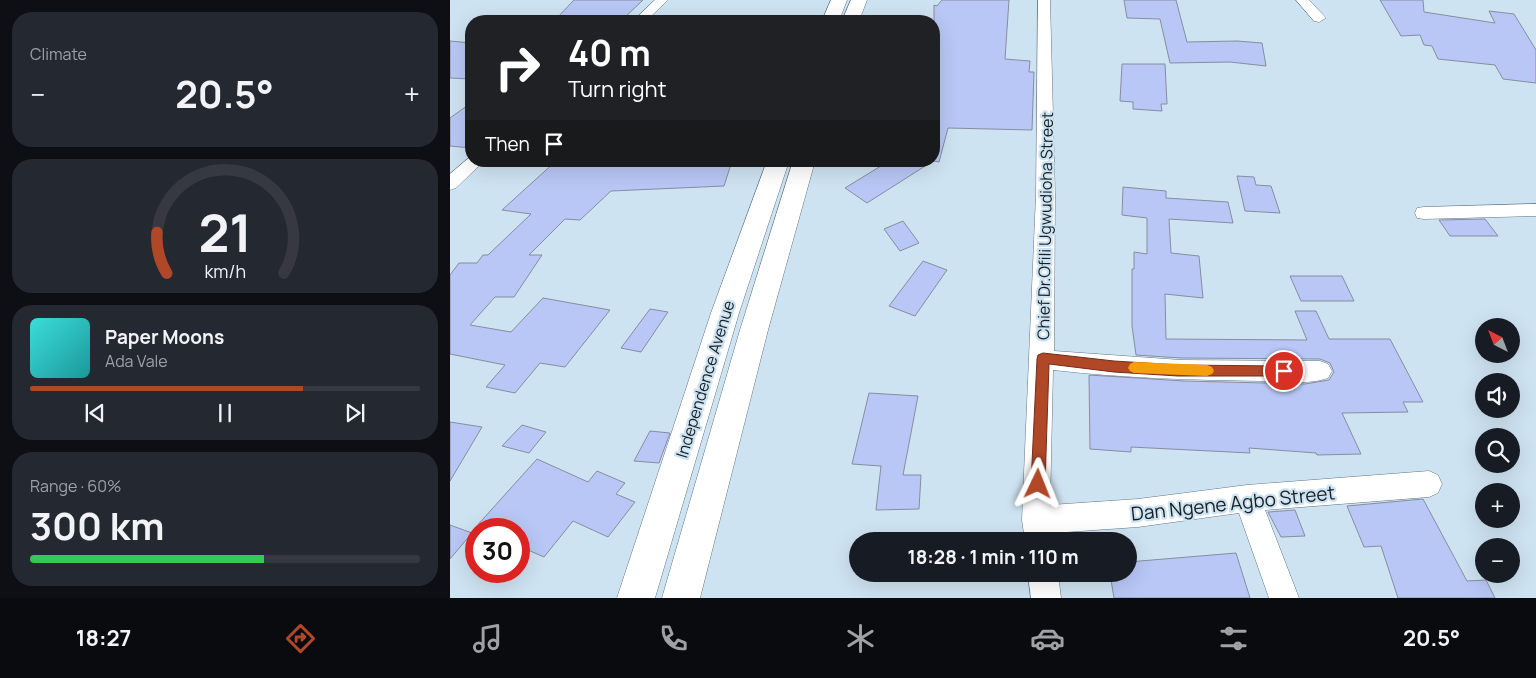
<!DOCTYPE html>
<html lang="en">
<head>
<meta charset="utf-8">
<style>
	body { margin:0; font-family:Manrope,sans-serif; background:#242831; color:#f1f3f6; height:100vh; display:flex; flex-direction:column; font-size:19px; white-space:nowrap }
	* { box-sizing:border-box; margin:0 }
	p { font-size:16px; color:#9ea1a6 }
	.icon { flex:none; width:28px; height:28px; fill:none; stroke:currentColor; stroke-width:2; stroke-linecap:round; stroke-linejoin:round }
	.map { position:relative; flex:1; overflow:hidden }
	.side { display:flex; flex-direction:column; gap:12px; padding:12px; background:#0d0f14; width:450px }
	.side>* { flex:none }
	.top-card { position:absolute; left:15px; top:15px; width:475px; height:152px; border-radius:20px; box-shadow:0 5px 20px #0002; background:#202124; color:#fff; overflow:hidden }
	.needle { width:32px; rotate:318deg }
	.fabs { position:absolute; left:1025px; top:318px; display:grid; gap:10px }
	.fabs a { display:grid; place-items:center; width:45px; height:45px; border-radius:50%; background:#171b24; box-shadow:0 5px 20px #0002; font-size:25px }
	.speed { position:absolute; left:15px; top:518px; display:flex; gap:10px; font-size:25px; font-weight:700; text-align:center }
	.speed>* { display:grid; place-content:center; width:65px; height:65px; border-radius:50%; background:#171b24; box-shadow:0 5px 20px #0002; line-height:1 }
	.speed .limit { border:8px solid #d22; background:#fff; color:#111 }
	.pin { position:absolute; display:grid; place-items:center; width:42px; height:42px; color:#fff; margin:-21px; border:2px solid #fff; border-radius:50%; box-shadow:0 1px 5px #0007 }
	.me { position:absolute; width:55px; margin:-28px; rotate:2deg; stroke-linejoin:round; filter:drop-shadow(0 0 4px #0008) }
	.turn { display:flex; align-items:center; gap:18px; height:105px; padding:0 20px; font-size:22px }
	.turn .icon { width:65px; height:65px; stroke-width:2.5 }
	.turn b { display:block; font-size:35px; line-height:42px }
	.then { display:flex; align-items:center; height:48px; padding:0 20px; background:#0003; gap:10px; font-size:19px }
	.big { font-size:38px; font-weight:700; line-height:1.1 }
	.side .widget { flex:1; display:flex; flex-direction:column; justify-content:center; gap:8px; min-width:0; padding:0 18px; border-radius:20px; background:#242831 }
	.side .dial { align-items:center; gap:0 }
	.dial svg { height:130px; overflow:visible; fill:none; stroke:#363941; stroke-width:7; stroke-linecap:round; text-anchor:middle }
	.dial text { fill:#f1f3f6; stroke:none }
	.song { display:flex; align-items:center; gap:15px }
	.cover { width:60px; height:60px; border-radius:8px; background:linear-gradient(135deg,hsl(180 70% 55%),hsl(180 70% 35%)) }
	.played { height:5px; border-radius:2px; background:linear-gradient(90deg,#b04727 70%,#363941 70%) }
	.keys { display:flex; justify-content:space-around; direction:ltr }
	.heat { display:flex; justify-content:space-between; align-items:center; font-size:28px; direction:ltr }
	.charge { height:8px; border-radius:4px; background:linear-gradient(90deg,#34c759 60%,#363941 0) }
	.trip { position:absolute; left:399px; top:532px; width:288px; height:50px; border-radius:25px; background:#171b24; box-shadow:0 5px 20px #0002; font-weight:700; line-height:50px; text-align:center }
	.tabs { display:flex; height:80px; justify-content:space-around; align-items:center; background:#090b0e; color:#9ea1a6 }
	.tabs .icon { width:35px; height:35px }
	.tabs .selected { color:#b04727 }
	.tabs b { font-size:22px; color:#f1f3f6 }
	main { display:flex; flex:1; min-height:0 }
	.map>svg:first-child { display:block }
</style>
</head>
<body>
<main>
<section class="side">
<div class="widget"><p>Climate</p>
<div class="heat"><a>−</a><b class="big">20.5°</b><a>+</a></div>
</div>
<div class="widget dial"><svg viewBox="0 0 100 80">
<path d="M14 69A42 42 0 1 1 86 69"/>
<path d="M14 69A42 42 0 0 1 8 44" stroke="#b04727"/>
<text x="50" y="56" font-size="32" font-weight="700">21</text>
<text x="50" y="72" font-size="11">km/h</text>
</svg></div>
<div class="widget">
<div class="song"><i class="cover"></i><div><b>Paper Moons</b><p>Ada Vale</p></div></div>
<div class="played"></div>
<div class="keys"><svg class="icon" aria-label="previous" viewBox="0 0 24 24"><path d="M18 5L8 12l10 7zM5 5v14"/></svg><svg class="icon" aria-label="pause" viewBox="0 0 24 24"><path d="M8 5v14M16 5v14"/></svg><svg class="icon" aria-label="next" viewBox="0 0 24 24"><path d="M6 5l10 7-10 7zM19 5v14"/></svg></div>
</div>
<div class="widget"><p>Range · 60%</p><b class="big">300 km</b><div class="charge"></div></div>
</section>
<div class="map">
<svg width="1086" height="598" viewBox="0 0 1086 598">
	<rect width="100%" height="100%" fill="#cee3f2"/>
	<!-- building -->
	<path fill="#b8c7f5" stroke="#868da1" d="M 124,0 L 193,0 L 172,20 L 106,19 Z
		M 492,0 L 559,0 L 555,59 L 580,61 L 579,72 L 584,72 L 582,130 L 498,128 L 489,162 L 484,161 L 484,5 L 487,6 Z
		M 674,0 L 726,0 L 737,42 L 787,41 L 812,43 L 816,66 L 780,62 L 720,63 L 710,19 L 677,18 Z
		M 930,0 L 973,0 L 974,12 L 1045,23 L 1039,11 L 1064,14 L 1086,50 L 1086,83 L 1053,79 L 1045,65 L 988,59 L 982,46 L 974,45 L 970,35 L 951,36 Z
		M 0,41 L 21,43 L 21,79 L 0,78 Z
		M 672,64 L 715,64 L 717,104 L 711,104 L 712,111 L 683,109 L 683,102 L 670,101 Z
		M 21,103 L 21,148 L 0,146 L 0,118 Z
		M 106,161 L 282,161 L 274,186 L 161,191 L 130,220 L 115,219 L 79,255 L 92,255 L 64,297 L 45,297 L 20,325 L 61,332 L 93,298 L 160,310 L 115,367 L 90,363 L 65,393 L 36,387 L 55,365 L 0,354 L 0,275 L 9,263 L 27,263 L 33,255 L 38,255 L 81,214 L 52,210 Z
		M 439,161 L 483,161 L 417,203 L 395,188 Z
		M 787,176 L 804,177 L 806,185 L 821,186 L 830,213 L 795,211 Z
		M 673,187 L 716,191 L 716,198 L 778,202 L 783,223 L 719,219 L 721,253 L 749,256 L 753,298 L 715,294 L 716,339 L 857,340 L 845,311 L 866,311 L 879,339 L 940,339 L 973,402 L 953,402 L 958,412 L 892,413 L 911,454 L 867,455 L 866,453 L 799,448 L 800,453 L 681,447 L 681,452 L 640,449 L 639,375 L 734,381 L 855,384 L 879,380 L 884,372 L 880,363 L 870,359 L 731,358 L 686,355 L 682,326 L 682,269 L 684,269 L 684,252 L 697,254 L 697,218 L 672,215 Z
		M 1035,219 L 1048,236 L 1000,236 L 989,220 Z
		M 453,221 L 469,243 L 450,251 L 434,229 Z
		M 473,261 L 497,270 L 465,316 L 439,306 Z
		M 840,276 L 892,276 L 904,301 L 851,301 Z
		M 200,309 L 218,312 L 191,352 L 171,348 Z
		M 419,393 L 468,396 L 453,475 L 471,475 L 469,509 L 426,510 L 431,466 L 402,464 Z
		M 0,422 L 32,427 L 0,481 Z
		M 72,425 L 96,432 L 79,453 L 52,446 Z
		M 200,431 L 220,433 L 209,463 L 184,461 Z
		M 87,459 L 138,482 L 147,471 L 175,483 L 166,494 L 185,502 L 158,537 L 123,521 L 94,557 L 69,546 L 69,529 L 24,529 Z
		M 973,499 L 1017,581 L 1036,580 L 1045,598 L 948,598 L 931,546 L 914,547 L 897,506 Z
		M 845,510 L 855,536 L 831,537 L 818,512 Z
		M 0,525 L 22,533 L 0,559 Z
		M 786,553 L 800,598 L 664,598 L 660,574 L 678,574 L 678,562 Z"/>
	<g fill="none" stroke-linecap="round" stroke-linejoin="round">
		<!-- street casing -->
		<g stroke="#637683" stroke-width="1">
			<path id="street" d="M 205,0 L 218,0 L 196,21 L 183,21 Z
				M 588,0 L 600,0 L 605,195 L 604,351 L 731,360 L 870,361 L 878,364 L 882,371 L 878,378 C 859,385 834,381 814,381 C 743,380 673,378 603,370 L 600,505 L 688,499 L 797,485 L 979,471 L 988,475 L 992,484 L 988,493 L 979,497 L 815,510 L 849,598 L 819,598 L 789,513 L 688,527 L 602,533 L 603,541 L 575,541 L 572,520 L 586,195 Z
				M 846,0 L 859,0 L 876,18 L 869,22 L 864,21 Z
				M 20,157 L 21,161 L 34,161 L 6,188 L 0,190 L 0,174 Z
				M 1086,204 L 1086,216 L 974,219 L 967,218 L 965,213 L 967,208 L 974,207 Z
				M 578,574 L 608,574 L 611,598 L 581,598 Z"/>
		</g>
		<!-- primary casing -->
		<g stroke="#637683" stroke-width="1">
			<path id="primary" d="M 381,0 L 397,0 L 389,21 L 372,21 Z
				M 401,0 L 417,0 L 409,21 L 392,21 Z
				M 317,161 L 339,161 L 289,313 L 205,598 L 167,598 L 261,313 Z
				M 343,161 L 365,161 L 318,330 L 250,598 L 212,598 L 290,330 Z"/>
		</g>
		<!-- street -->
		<use href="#street" fill="#fff" fill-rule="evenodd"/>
		<!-- primary -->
		<use href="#primary" fill="#fff" fill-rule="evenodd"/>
	</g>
	<!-- route -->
	<path fill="#b04727" stroke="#722e19" d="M 593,353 L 664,361 L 728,365 L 834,366 L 839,367 L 840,371 L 839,375 L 834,376 L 728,376 L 664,372 L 599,364 L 595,484 L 593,489 L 588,491 L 583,489 L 581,484 L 587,359 L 588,355 Z"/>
	<!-- slow -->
	<path fill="#f59e0b" d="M 684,362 L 757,365 L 762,367 L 764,371 L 762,374 L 757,376 L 684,373 L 680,371 L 678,368 L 680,364 Z"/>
	<g text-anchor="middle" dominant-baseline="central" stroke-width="4.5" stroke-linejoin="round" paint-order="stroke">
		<!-- street labels -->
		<g font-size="16" fill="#161e23" stroke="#cee3f2">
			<text transform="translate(595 226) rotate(-89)">Chief Dr.Ofili Ugwudioha Street</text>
			<text transform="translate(255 379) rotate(-73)">Independence Avenue</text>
		</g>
		<!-- near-street labels -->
		<g font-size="19" fill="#161e23" stroke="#cee3f2">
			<text transform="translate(783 503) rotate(-6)">Dan Ngene Agbo Street</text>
		</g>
	</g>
</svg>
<div class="fabs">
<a><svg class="needle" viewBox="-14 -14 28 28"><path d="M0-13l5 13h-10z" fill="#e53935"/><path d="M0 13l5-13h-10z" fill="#9ea1a6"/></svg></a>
<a><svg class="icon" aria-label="sound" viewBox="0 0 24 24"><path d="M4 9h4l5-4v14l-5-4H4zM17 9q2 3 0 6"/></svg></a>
<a><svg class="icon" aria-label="search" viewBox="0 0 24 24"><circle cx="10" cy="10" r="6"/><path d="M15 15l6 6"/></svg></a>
<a>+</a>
<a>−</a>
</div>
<div class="speed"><div class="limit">30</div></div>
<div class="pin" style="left:834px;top:371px;background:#d93025"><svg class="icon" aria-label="arrive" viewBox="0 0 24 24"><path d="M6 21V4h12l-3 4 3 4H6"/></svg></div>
<svg class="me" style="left:588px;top:484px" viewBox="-20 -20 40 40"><path d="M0-17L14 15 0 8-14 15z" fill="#b04727" stroke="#fff" stroke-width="4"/></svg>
<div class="trip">18:28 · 1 min · 110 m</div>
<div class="top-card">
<div class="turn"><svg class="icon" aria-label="right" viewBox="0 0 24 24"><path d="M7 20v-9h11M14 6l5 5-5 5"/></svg><div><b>40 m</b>Turn right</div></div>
<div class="then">Then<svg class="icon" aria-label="arrive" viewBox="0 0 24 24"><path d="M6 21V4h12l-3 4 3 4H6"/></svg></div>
</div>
</div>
</main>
<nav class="tabs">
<b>18:27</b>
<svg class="icon selected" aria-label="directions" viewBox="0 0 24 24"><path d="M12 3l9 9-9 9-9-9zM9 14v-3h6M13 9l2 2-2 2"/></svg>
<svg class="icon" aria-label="music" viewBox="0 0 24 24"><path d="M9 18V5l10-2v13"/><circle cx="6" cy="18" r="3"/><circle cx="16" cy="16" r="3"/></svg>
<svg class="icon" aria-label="phone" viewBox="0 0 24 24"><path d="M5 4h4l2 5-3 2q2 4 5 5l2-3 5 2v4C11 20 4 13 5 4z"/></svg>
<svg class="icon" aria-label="climate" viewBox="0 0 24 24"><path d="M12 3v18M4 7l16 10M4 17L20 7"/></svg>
<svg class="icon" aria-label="car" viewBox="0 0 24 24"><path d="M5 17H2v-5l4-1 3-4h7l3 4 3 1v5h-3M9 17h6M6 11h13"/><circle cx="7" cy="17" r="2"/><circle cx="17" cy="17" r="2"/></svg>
<svg class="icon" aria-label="filters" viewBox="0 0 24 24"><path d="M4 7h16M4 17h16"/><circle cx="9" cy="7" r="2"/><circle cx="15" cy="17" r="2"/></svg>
<b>20.5°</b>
</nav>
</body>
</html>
